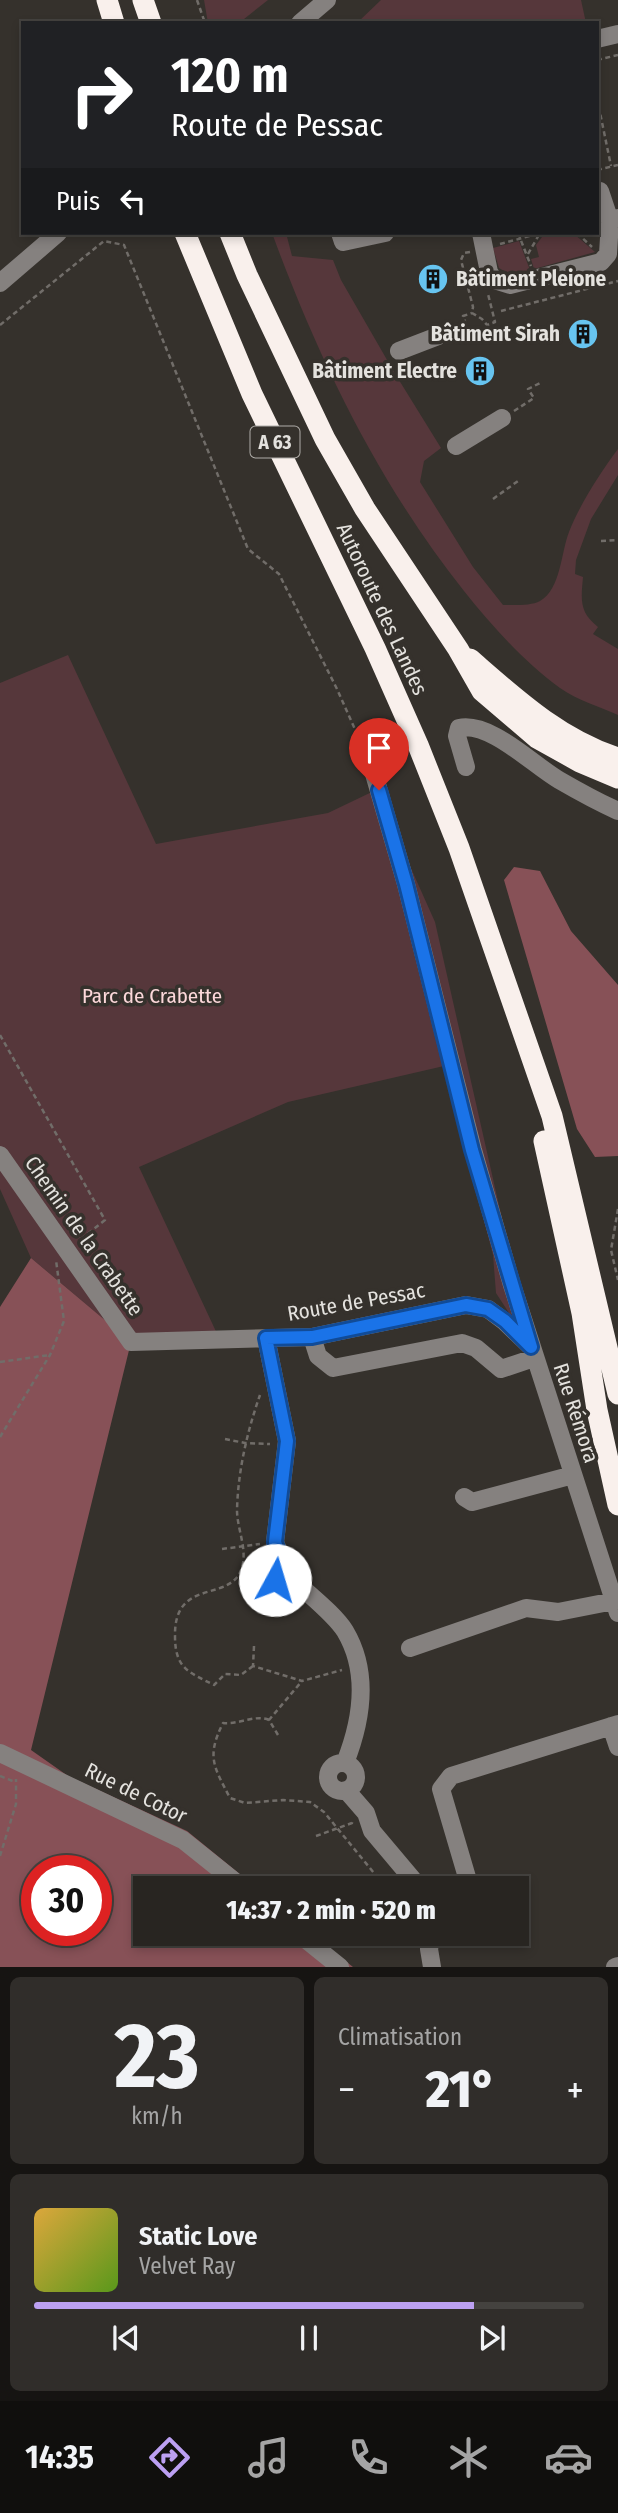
<!DOCTYPE html>
<html lang="fr">
<head>
<meta charset="utf-8">
<style>
	body { margin:0; font-family:"Fira Sans Condensed",sans-serif; background:#302d2a; color:#f1f3f6; height:100vh; display:flex; flex-direction:column; font-size:26px; white-space:nowrap }
	* { box-sizing:border-box; margin:0 }
	p { font-size:23px; color:#a5a5a5 }
	.icon { flex:none; width:38px; height:38px; fill:none; stroke:currentColor; stroke-width:2; stroke-linecap:round; stroke-linejoin:round }
	.map { position:relative; height:1967px; overflow:hidden }
	.drawer { display:flex; flex-direction:column; gap:10px; padding:10px; background:#161412; flex:1 }
	.drawer>* { flex:none }
	.top-card { position:absolute; left:21px; top:21px; width:578px; height:214px; border-radius:0px; box-shadow:0 4px 10px #0003,0 0 0 2px #44423f; background:#202124; color:#fff; overflow:hidden }
	.speed { position:absolute; left:21px; top:1855px; display:flex; gap:14px; font-size:35px; font-weight:700; text-align:center }
	.speed>* { display:grid; place-content:center; width:91px; height:91px; border-radius:50%; background:#282521; box-shadow:0 4px 10px #0003,0 0 0 2px #44423f; line-height:1 }
	.speed .limit { border:10px solid #d22; background:#fff; color:#111 }
	.pin { position:absolute; display:grid; place-items:center; width:60px; height:60px; color:#fff; margin:-72px -30px; border-radius:50% 50% 50% 0; rotate:-45deg; box-shadow:0 0 7px #0007 }
	.pin .icon { rotate:45deg }
	.me { position:absolute; width:77px; margin:-38px; rotate:6deg; stroke-linejoin:round; filter:drop-shadow(0 0 5px #0008) }
	.turn { display:flex; align-items:center; gap:24px; height:147px; padding:0 35px; font-size:32px }
	.turn .icon { width:91px; height:91px; stroke-width:2.5 }
	.turn b { display:block; font-size:49px; line-height:60px }
	.then { display:flex; align-items:center; height:66px; padding:0 35px; background:#0003; gap:14px; font-size:26px }
	.big { font-size:52px; font-weight:800; line-height:1.1 }
	.drawer .tile { flex:1; display:flex; flex-direction:column; justify-content:center; gap:10px; min-width:0; padding:0 24px; border-radius:10px; background:#302d2a }
	.drawer .dial { align-items:center; gap:0 }
	.dial b { font-size:91px; line-height:1 }
	.song { display:flex; align-items:center; gap:21px }
	.cover { width:84px; height:84px; border-radius:10px; background:linear-gradient(135deg,hsl(40 70% 55%),hsl(90 70% 35%)) }
	.played { height:7px; border-radius:4px; background:linear-gradient(90deg,#bca0f2 80%,#44423f 80%) }
	.keys { display:flex; justify-content:space-around; direction:ltr }
	.heat { display:flex; justify-content:space-between; align-items:center; font-size:38px; direction:ltr }
	.drawer .tiles { flex:1; display:grid; gap:10px; grid-template-columns:1fr 1fr }
	.tile:last-child { grid-column:span 2 }
	.trip { position:absolute; left:133px; top:1876px; width:396px; height:70px; border-radius:0px; background:#282521; box-shadow:0 4px 10px #0003,0 0 0 2px #44423f; font-weight:800; line-height:70px; text-align:center }
	.tab-bar { display:flex; height:112px; justify-content:space-around; align-items:center; background:#100f0d; color:#a5a5a5 }
	.tab-bar .icon { width:49px; height:49px }
	.tab-bar .on { color:#bca0f2 }
	.tab-bar b { font-size:32px; color:#f1f3f6 }
	.map>svg:first-child { display:block }
</style>
</head>
<body>
<div class="map">
<svg width="618" height="1967" viewBox="0 0 618 1967">
	<rect width="100%" height="100%" fill="#35312c"/>
	<!-- green -->
	<path fill="#56373b" d="M 204,0 L 268,0 L 239,23 L 208,23 Z
		M 381,0 L 581,0 L 586,23 L 357,23 Z
		M 272,233 L 286,233 L 292,256 L 333,260 L 341,280 L 394,372 L 441,448 L 424,461 L 420,482 L 473,567 L 503,605 C 514,605 531,606 540,601 C 561,589 561,552 569,532 C 580,504 600,473 618,449 L 618,475 L 591,519 L 576,560 L 575,574 L 583,577 C 581,600 579,612 598,627 L 593,634 L 618,649 L 618,715 C 600,707 577,700 560,688 C 525,663 491,625 464,591 C 379,484 319,361 272,233 Z
		M 553,233 L 573,233 L 595,252 L 534,269 L 531,259 L 539,257 L 536,245 L 542,237 Z
		M 519,241 L 530,270 C 517,274 510,275 499,268 L 493,248 Z
		M 68,655 L 156,844 L 328,813 L 376,790 L 435,922 L 531,1347 L 496,1293 L 493,1255 L 444,1066 L 288,1102 L 139,1167 L 220,1340 L 131,1342 L 31,1258 L 0,1189 L 0,683 Z"/>
	<!-- forest -->
	<path fill="#875157" fill-rule="evenodd" d="M 514,867 L 540,871 L 571,931 L 618,985 L 618,1156 L 595,1157 L 577,1129 L 504,880 Z
		M 31,1258 L 131,1342 L 31,1750 L 68,1776 L 187,1831 L 257,1888 L 145,1888 L 145,1934 L 312,1934 L 353,1967 L 0,1967 L 0,1307 ZM 37,1871 L 96,1871 L 96,1930 L 37,1930 Z"/>
	<g fill="none" stroke-linecap="round" stroke-linejoin="round">
		<!-- path -->
		<path stroke="#716d69" stroke-width="2.5" stroke-dasharray="5 3.5" stroke-linecap="butt" d="M 197,0 L 205,23
			M 597,60 L 618,55
			M 597,98 L 611,166
			M 597,170 L 618,165
			M 518,233 L 531,266
			M 577,233 L 592,247
			M 500,244 L 541,233
			M 470,252 L 464,253 L 461,260 L 473,307 L 472,313 L 482,319 L 487,325 L 495,322 L 488,294
			M 528,254 L 540,233
			M 501,311 L 618,281
			M 0,325 L 104,241 L 124,245 L 248,549 L 279,574 L 337,689 L 366,754
			M 450,331 L 466,324 L 463,316 L 472,313
			M 514,411 L 534,398 L 528,389 L 540,383
			M 493,499 L 518,481
			M 601,541 L 618,540
			M 0,1035 L 105,1220 L 80,1240
			M 618,1209 L 611,1250 L 618,1280
			M 0,1362 L 50,1355
			M 0,1437 L 50,1355 L 64,1321 L 56,1260
			M 225,1439 L 245,1443 L 270,1444
			M 222,1549 L 260,1544
			M 254,1646 L 253,1666 L 302,1681 L 342,1670
			M 253,1666 L 241,1675 L 225,1674 L 214,1685 C 188,1672 175,1668 175,1636 C 174,1574 236,1606 243,1563 C 246,1546 237,1527 237,1510 C 238,1471 247,1432 260,1395
			M 269,1720 C 255,1714 238,1725 223,1723 C 206,1757 214,1767 230,1798 L 245,1803 L 283,1800 L 310,1802 L 324,1812 L 383,1884
			M 278,1735 L 269,1720 L 302,1681
			M 0,1776 L 15,1782
			M 316,1836 L 352,1823 L 352,1821
			M 0,1856 L 16,1804 L 16,1779
			M 379,1888 L 392,1876"/>
		<!-- minor -->
		<path stroke="#85817f" stroke-width="18" d="M 300,23 L 327,0
			M 597,39 L 618,34
			M 600,191 L 610,221
			M 340,233 L 343,242 L 385,233
			M 481,233 L 489,272 L 494,280 L 510,285 L 601,262 L 608,254 L 610,221 L 618,218
			M 0,283 L 58,233
			M 399,351 L 438,336
			M 456,446 L 502,418
			M 372,767 L 406,884 L 473,1150 L 512,1285 L 618,1613
			M 466,767 L 457,736 L 459,728 C 490,721 533,765 559,780 C 578,791 598,802 618,811
			M 0,1155 L 131,1342 L 312,1337 L 466,1305 L 488,1309 L 504,1321 L 529,1345
			M 312,1337 L 318,1356 L 333,1368 L 462,1343 L 476,1348 L 501,1369 L 534,1358
			M 266,1338 L 287,1441 L 275,1542 L 283,1563
			M 464,1497 L 472,1502 L 573,1475
			M274 1575a13 13 0 1 1 26 0a13 13 0 1 1-26 0Z
			M 298,1584 C 312,1597 335,1615 345,1631 C 370,1673 362,1720 345,1763
			M 410,1648 L 526,1608 L 558,1612 L 614,1601
			M 611,1726 L 618,1747
			M 0,1753 L 183,1840 L 243,1888
			M328 1777a14 14 0 1 1 28 0a14 14 0 1 1-28 0Z
			M 346,1790 L 366,1813 L 372,1831 L 420,1888
			M 469,1884 L 441,1789 L 451,1776 L 618,1724
			M 299,1934 L 340,1967
			M 432,1967 L 429,1949 L 432,1934
			M 615,1967 L 618,1966"/>
		<!-- highway -->
		<path stroke="#f9f0ec" stroke-width="21" d="M 107,0 L 114,23
			M 143,0 L 151,23
			M 185,233 L 252,394 L 375,648 L 418,745 L 459,848 L 552,1116 L 618,1394
			M 230,233 L 247,275 L 325,439 L 365,509 L 458,649 L 482,691 L 537,738 L 580,762 L 618,778
			M 470,659 C 516,699 559,739 618,758
			M 544,1141 L 582,1313 L 597,1410 L 618,1505"/>
	</g>
	<g fill="none" stroke-linecap="round" stroke-linejoin="round">
		<!-- route casing -->
		<g stroke="#114b97" stroke-width="18">
			<path id="route" d="M 275,1580 L 275,1570 L 282,1563 L 275,1542 L 287,1441 L 266,1338 L 312,1337 L 466,1305 L 488,1309 L 505,1321 L 531,1347 L 472,1150 L 406,884 L 379,790"/>
		</g>
		<!-- route -->
		<use href="#route" stroke="#1a73e8" stroke-width="12"/>
	</g>
	<!-- icons -->
	<defs>
		<g id="building-disc" transform="scale(1.575)"><circle r="9.5" fill="#67c4f0" stroke="#35312c"/><path d="M-4-6H4V6H1V3H-1V6H-4ZM-2.5-4.3h1.7v1.8h-1.7ZM.8-4.3h1.7v1.8H.8ZM-2.5-1h1.7V.8h-1.7ZM.8-1h1.7V.8H.8Z" fill="#111"/></g>
	</defs>
	<g fill-rule="evenodd">
		<use href="#building-disc" x="433" y="279"/>
		<use href="#building-disc" x="583" y="334"/>
		<use href="#building-disc" x="480" y="371"/>
	</g>
	<g text-anchor="middle" dominant-baseline="central" stroke-width="7" stroke-linejoin="round" paint-order="stroke">
		<!-- shield labels -->
		<rect fill="#35312c" stroke="#b0ada9" stroke-width="2" x="250.5" y="426.5" width="49" height="31" rx="5"/>
		<g font-size="19" font-weight="bold" fill="#e4e2de">
			<text x="275" y="442">A 63</text>
		</g>
		<!-- poi labels -->
		<g font-size="21" font-weight="bold" fill="#e4e2de" stroke="#35312c" text-anchor="end">
			<text x="456" y="279" text-anchor="start">Bâtiment Pleione</text>
			<text x="560" y="334">Bâtiment Sirah</text>
			<text x="457" y="371">Bâtiment Electre</text>
		</g>
		<!-- street labels -->
		<g font-size="21" fill="#e4e2de" stroke="#35312c">
			<text transform="translate(382 609) rotate(65)">Autoroute des Landes</text>
			<text transform="translate(84 1236) rotate(55)">Chemin de la Crabette</text>
			<text transform="translate(356 1302) rotate(-10)">Route de Pessac</text>
			<text transform="translate(576 1413) rotate(72)">Rue Rémora</text>
			<text transform="translate(136 1793) rotate(26)">Rue de Cotor</text>
		</g>
		<!-- park labels -->
		<g font-size="21" fill="#fcd8da" stroke="#35312c">
			<text x="152" y="996">Parc de Crabette</text>
		</g>
	</g>
</svg>
<div class="speed"><div class="limit">30</div></div>
<div class="pin" style="left:379px;top:790px;background:#d93025"><svg class="icon" aria-label="arrive" viewBox="0 0 24 24"><path d="M6 21V4h12l-3 4 3 4H6"/></svg></div>
<svg class="me" style="left:275px;top:1580px" viewBox="-20 -20 40 40"><circle r="19" fill="#fff"/><path d="M0-13L10 11 0 6-10 11z" fill="#1a73e8"/></svg>
<div class="trip">14:37 · 2 min · 520 m</div>
<div class="top-card">
<div class="turn"><svg class="icon" aria-label="right" viewBox="0 0 24 24"><path d="M7 20v-9h11M14 6l5 5-5 5"/></svg><div><b>120 m</b>Route de Pessac</div></div>
<div class="then">Puis<svg class="icon" aria-label="left" viewBox="0 0 24 24"><path d="M17 20v-9H6M10 6l-5 5 5 5"/></svg></div>
</div>
</div>
<section class="drawer">
<div class="tiles">
<div class="tile dial"><b>23</b><p>km/h</p></div>
<div class="tile"><p>Climatisation</p>
<div class="heat"><a>−</a><b class="big">21°</b><a>+</a></div>
</div>
<div class="tile">
<div class="song"><i class="cover"></i><div><b>Static Love</b><p>Velvet Ray</p></div></div>
<div class="played"></div>
<div class="keys"><svg class="icon" aria-label="previous" viewBox="0 0 24 24"><path d="M18 5L8 12l10 7zM5 5v14"/></svg><svg class="icon" aria-label="pause" viewBox="0 0 24 24"><path d="M8 5v14M16 5v14"/></svg><svg class="icon" aria-label="next" viewBox="0 0 24 24"><path d="M6 5l10 7-10 7zM19 5v14"/></svg></div>
</div>
</div>
</section>
<nav class="tab-bar">
<b>14:35</b>
<svg class="icon on" aria-label="directions" viewBox="0 0 24 24"><path d="M12 3l9 9-9 9-9-9zM9 14v-3h6M13 9l2 2-2 2"/></svg>
<svg class="icon" aria-label="music" viewBox="0 0 24 24"><path d="M9 18V5l10-2v13"/><circle cx="6" cy="18" r="3"/><circle cx="16" cy="16" r="3"/></svg>
<svg class="icon" aria-label="phone" viewBox="0 0 24 24"><path d="M5 4h4l2 5-3 2q2 4 5 5l2-3 5 2v4C11 20 4 13 5 4z"/></svg>
<svg class="icon" aria-label="climate" viewBox="0 0 24 24"><path d="M12 3v18M4 7l16 10M4 17L20 7"/></svg>
<svg class="icon" aria-label="car" viewBox="0 0 24 24"><path d="M5 17H2v-5l4-1 3-4h7l3 4 3 1v5h-3M9 17h6M6 11h13"/><circle cx="7" cy="17" r="2"/><circle cx="17" cy="17" r="2"/></svg>
</nav>
</body>
</html>
